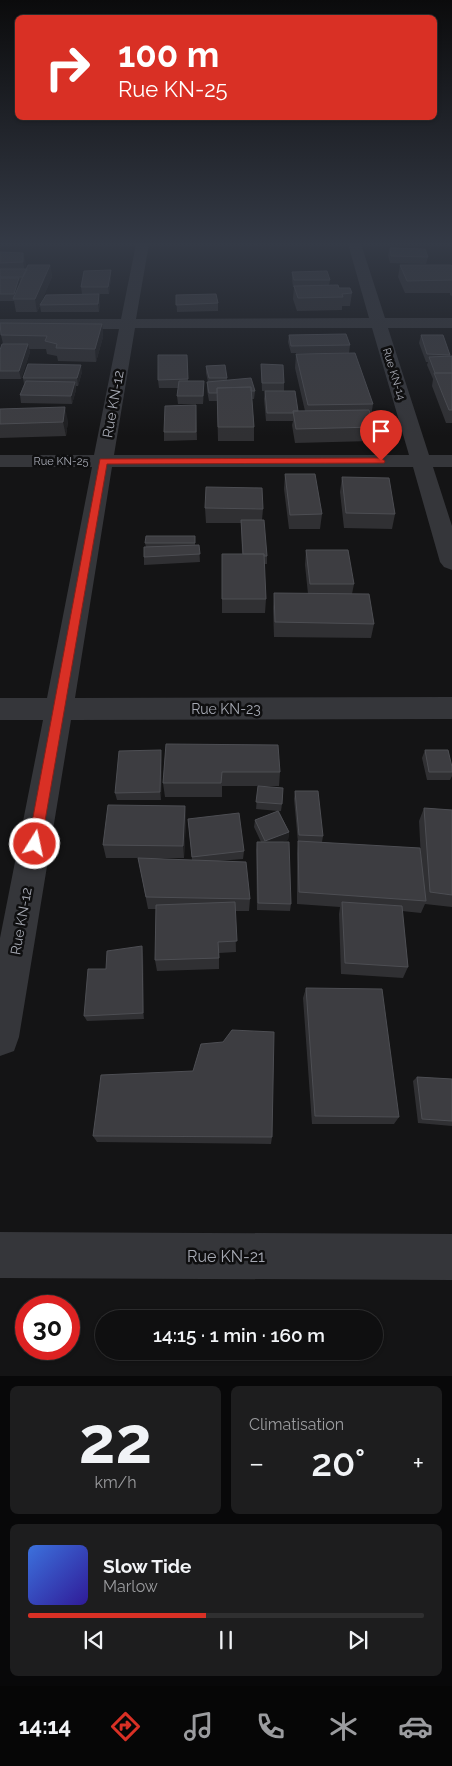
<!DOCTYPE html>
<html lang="fr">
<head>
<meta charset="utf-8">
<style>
	body { margin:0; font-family:Raleway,sans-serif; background:#1d1d1e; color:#f1f3f6; height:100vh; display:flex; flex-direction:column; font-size:19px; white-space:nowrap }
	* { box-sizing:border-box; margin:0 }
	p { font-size:16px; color:#9b9c9f }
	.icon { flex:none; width:28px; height:28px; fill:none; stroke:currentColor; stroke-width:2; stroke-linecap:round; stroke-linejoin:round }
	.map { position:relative; height:1376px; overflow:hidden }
	.details { display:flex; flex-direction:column; gap:10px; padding:10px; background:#080809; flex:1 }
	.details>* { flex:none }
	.banner { position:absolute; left:15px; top:15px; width:422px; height:105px; border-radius:8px; box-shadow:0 1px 4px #0004,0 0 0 1px #2f2f30; background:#d93025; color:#fff; overflow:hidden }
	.speed { position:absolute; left:15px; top:1295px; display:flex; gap:10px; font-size:25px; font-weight:700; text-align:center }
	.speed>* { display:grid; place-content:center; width:65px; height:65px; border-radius:50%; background:#0f0f10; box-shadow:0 1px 4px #0004,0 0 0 1px #2f2f30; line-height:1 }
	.speed .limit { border:8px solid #d22; background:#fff; color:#111 }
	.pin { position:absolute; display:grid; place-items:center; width:42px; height:42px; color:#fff; margin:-51px -21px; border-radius:50% 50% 50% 0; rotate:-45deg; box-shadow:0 0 5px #0007 }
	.pin .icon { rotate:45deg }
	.me { position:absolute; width:55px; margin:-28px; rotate:10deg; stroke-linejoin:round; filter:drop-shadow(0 0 4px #0008) }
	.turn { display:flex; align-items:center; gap:18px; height:105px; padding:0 20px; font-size:22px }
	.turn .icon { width:65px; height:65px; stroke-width:2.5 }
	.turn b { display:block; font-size:35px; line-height:42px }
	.big { font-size:38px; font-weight:600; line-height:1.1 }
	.details .card { flex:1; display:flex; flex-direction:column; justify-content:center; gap:8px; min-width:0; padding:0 18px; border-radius:8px; background:#1d1d1e }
	.details .dial { align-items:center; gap:0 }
	.dial b { font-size:65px; line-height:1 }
	.song { display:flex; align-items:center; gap:15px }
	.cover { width:60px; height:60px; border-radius:8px; background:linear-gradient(135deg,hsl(220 70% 55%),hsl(250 70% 35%)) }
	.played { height:5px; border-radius:2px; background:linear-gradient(90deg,#d93025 45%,#2f2f30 45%) }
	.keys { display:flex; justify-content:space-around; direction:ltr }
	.heat { display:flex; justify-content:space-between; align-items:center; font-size:28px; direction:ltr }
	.details .tiles { flex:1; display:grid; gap:10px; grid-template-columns:1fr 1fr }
	.card:last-child { grid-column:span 2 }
	.trip { position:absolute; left:95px; top:1310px; width:288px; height:50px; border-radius:25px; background:#0f0f10; box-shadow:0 1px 4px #0004,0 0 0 1px #2f2f30; font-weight:600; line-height:50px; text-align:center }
	.tab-bar { display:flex; height:80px; justify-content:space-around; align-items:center; background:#060606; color:#9b9c9f }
	.tab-bar .icon { width:35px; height:35px }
	.tab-bar .active { color:#d93025 }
	.tab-bar b { font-size:22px; color:#f1f3f6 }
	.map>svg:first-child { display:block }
</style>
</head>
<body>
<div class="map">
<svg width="452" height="1376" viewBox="0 0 452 1376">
	<rect width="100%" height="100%" fill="#141415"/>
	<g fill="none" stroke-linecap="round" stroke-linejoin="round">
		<!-- minor -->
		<path fill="#35363a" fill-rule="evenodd" d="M 136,244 L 149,244 L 136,319 L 369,318 L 348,244 L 361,244 L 385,318 L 452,318 L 452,328 L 388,328 L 429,455 L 452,455 L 452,467 L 433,467 L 452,526 L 452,570 L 444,567 L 440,562 L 413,467 L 112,467 L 75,698 L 452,697 L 452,719 L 71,720 L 19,1037 L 14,1051 L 0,1056 L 0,938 L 43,720 L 0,720 L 0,698 L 47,698 L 92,467 L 0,467 L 0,455 L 94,455 L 119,329 L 0,329 L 0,319 L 121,319 ZM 135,328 L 372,328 L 409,455 L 114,455 Z
			M 0,1232 L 452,1234 L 452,1280 L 0,1278 Z"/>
	</g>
	<!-- wall -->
	<path fill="#303033" d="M 390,248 L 428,257 L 426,264 L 390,263 L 388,255 Z
		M 0,252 L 23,253 L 26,265 L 25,269 L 50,265 L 52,277 L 41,302 L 100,302 L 99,312 L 41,312 L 40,306 L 37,312 L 16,312 L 14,301 L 0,301 Z
		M 400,265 L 452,266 L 452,296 L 450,295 L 450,293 L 405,293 L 398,277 Z
		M 111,270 L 111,277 L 109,294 L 82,294 L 81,287 Z
		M 292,272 L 330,280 L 329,285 L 339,288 L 352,293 L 350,306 L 342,306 L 342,310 L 297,311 L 293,299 L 294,287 L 293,287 L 292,279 Z
		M 176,295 L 218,303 L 218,311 L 177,312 Z
		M 102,324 L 103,337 L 96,362 L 58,361 L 57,356 L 47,354 L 46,349 L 29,349 L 30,352 L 21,379 L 0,379 L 0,350 L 3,344 L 1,335 Z
		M 289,335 L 350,345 L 349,353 L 291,353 L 288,342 Z
		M 421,335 L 450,355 L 450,356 L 452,356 L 452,423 L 446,423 L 432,386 L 433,379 L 427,365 L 428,362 L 426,362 L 419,343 Z
		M 296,354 L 373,404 L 371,417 L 374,427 L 372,441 L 295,443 L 292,425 L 293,421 L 266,421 L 264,399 L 265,391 L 298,411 L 305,411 L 295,368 Z
		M 187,355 L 188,381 L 204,389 L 203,404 L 178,404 L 177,396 L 178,388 L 159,388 L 158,380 Z
		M 261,364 L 284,383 L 284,391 L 262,391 Z
		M 206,366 L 227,378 L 227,380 L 255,391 L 254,399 L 252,399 L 254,427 L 254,441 L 218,441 L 217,401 L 209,401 L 207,390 L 207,382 L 208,382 L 206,373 Z
		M 82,372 L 78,386 L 76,386 L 76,390 L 72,404 L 21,403 L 20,395 L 24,384 L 23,378 Z
		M 196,405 L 197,440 L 164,441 L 164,432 Z
		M 0,409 L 68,421 L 66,436 L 0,438 Z
		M 285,474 L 322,514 L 320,529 L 289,529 L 284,489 Z
		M 342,477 L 395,514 L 392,529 L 344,528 L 340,492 Z
		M 205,508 L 263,509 L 262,520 L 267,556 L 267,564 L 264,564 L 266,599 L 265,613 L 222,613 L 222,599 L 242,554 L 241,523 L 206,523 Z
		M 195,536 L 195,545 L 199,545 L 200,562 L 144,565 L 144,557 L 146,547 L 145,543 Z
		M 306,550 L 354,584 L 352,594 L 374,624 L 371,638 L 274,637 L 273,608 L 274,593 L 308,594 L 305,565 Z
		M 166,744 L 280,772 L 279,786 L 222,786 L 222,797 L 165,797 L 163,783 Z
		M 425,750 L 452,767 L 452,776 L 450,780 L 427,780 L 422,758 Z
		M 162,758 L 161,800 L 117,800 L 115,793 Z
		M 258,786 L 282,804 L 281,811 L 279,811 L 289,832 L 288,840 L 280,842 L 291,904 L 290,911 L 257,910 L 256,850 L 257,842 L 261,842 L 254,827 L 255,820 L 278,811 L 256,809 Z
		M 295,791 L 323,836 L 322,842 L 421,859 L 419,821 L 424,808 L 452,810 L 452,907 L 425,904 L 421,913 L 402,911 L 408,967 L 403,978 L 341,974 L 339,914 L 340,907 L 297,904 L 297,853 L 298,843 L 294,799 Z
		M 185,806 L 186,820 L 184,858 L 106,858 L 103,845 Z
		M 188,819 L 244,851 L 243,859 L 218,861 L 250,899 L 249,911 L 235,911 L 236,952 L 219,953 L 219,969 L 157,971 L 155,960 L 156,909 L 148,909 L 138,858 L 192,860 Z
		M 143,952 L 144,1019 L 87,1021 L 84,1016 Z
		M 306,988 L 399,1117 L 394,1124 L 312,1124 L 303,998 Z
		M 417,1077 L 452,1079 L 452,1126 L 418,1123 L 413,1081 Z
		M 93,1136 L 272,1137 L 271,1144 L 97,1142 Z"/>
	<!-- shaded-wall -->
	<path fill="#1f1f21" d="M 23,253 L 26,265 L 25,273 L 23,262 Z
		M 50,265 L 52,277 L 37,312 L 35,299 Z
		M 111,270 L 111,277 L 109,294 L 108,287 Z
		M 19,278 L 21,285 L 15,299 L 14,294 Z
		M 99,294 L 100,302 L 99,312 L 98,304 Z
		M 102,324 L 103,337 L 96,362 L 95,349 Z
		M 28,344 L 30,352 L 21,379 L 19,371 Z
		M 81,365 L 82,372 L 78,386 L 77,378 Z
		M 204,381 L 204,389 L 203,404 L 203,396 Z
		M 75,382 L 76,390 L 72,404 L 71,396 Z
		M 65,407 L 68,421 L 66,436 L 63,422 Z
		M 161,750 L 162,758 L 161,800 L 160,792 Z
		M 185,806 L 186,820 L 184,858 L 183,846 Z
		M 289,832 L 288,840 L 264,848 L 265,841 Z
		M 142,946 L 143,952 L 144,1019 L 143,1013 Z"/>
	<!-- building -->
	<path fill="#3d3d41" stroke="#4d4e53" d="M 390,248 L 425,249 L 428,257 L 391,256 Z
		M 0,252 L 23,253 L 23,262 L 0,263 Z
		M 28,265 L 50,265 L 35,299 L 13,299 Z
		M 400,265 L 451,265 L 452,266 L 452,280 L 407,281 Z
		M 0,269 L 27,269 L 23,277 L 0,277 Z
		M 111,270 L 108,287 L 81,287 L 84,271 Z
		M 327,271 L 330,280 L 294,280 L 292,272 Z
		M 0,278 L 19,278 L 14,294 L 0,294 Z
		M 338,285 L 339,288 L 350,288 L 352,293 L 342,294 L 343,297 L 298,298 L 294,286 Z
		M 99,294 L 98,304 L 40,305 L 46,295 Z
		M 216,294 L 218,303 L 176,305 L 176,295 Z
		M 0,323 L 102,324 L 95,349 L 56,348 L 57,344 L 45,341 L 47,336 L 1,335 Z
		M 346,334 L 350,345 L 291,346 L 289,335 Z
		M 421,335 L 443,335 L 450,355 L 427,354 Z
		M 2,344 L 28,344 L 19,371 L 0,371 L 0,350 Z
		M 355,353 L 373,404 L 308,405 L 296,354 Z
		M 158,355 L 187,355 L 188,379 L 158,380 Z
		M 452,356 L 452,373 L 435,373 L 429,357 Z
		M 28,364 L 81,365 L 77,378 L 23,378 Z
		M 261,364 L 283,365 L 284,383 L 262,383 Z
		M 225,365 L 227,378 L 209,378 L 206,366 Z
		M 434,373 L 452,373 L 452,410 L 449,410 Z
		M 251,378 L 255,391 L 251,391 L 251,387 L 217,388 L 217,393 L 209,393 L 207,382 Z
		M 26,381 L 75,382 L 71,396 L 20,395 Z
		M 179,381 L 204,381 L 203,396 L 177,396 Z
		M 251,387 L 254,427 L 218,427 L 217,388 Z
		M 265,391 L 295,391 L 298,411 L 293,411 L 294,413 L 267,413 Z
		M 196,405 L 196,432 L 164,432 L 165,406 Z
		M 65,407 L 63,422 L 0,424 L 0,409 Z
		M 369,410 L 374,427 L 296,429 L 293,411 Z
		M 285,474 L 315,474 L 322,514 L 290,515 Z
		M 342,477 L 389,478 L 395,514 L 346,513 Z
		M 206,487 L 262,488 L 263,509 L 205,508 Z
		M 241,520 L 264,520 L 267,556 L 264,556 L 264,554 L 243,554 Z
		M 146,536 L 195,536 L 195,543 L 145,543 Z
		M 199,545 L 200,554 L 144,557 L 144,547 Z
		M 306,550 L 348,550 L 354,584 L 310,584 Z
		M 222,554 L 264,554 L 266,599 L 222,599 Z
		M 274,593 L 369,594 L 374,624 L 275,622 Z
		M 166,744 L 278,745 L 280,772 L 222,772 L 221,783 L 163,783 Z
		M 161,750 L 160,792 L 115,793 L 119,751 Z
		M 425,750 L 448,750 L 452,767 L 452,772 L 429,772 Z
		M 258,786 L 283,788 L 282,804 L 256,802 Z
		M 295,791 L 318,791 L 323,836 L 299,835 Z
		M 108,805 L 185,806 L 183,846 L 103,845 Z
		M 424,808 L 452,810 L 452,895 L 430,892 Z
		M 278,811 L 289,832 L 265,841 L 255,820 Z
		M 239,813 L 244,851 L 192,857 L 188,819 Z
		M 298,841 L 420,848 L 426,901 L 299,892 Z
		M 257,842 L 289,842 L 291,904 L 258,903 Z
		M 138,858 L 246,862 L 250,899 L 146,897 Z
		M 235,902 L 237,941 L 218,942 L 219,958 L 155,960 L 156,905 Z
		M 342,902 L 402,906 L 408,967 L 345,963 Z
		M 142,946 L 143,1013 L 84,1016 L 88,969 L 106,969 L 107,951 Z
		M 306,988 L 382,989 L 399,1117 L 315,1116 Z
		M 232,1030 L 274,1032 L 272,1137 L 93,1136 L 101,1075 L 193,1071 L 201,1044 L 223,1042 Z
		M 417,1077 L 452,1079 L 452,1121 L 422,1119 Z"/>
	<!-- sky -->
	<linearGradient id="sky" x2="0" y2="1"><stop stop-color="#0b0b0c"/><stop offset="0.56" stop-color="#343a46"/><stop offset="1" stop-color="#343a46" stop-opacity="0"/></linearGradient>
	<rect width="452" height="436" fill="url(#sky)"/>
	<!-- route -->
	<path fill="#d93025" stroke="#8d1f18" d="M 381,458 L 385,461 L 384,463 L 107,464 L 41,844 L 39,848 L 35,850 L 30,848 L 28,844 L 100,459 Z"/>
	<g text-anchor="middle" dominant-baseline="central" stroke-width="5" stroke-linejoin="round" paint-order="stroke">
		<!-- far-street labels -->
		<g font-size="11" fill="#a7aab4" stroke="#0f0f10">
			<text transform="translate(394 374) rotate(73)">Rue KN-14</text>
			<text x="61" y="461">Rue KN-25</text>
		</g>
		<!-- street labels -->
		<g font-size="14" fill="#a7aab4" stroke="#0f0f10">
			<text transform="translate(113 404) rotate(-80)">Rue KN-12</text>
			<text x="226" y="709">Rue KN-23</text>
			<text transform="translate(21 921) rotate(-80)">Rue KN-12</text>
		</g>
		<!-- near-street labels -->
		<g font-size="16" fill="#a7aab4" stroke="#0f0f10">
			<text x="226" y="1256">Rue KN-21</text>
		</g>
	</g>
</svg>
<div class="speed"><div class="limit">30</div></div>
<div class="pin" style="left:381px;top:461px;background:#d93025"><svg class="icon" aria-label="arrive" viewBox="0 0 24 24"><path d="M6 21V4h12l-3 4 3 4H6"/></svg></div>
<svg class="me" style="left:35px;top:844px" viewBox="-20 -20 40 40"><circle r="17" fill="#d93025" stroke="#fff" stroke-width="3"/><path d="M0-11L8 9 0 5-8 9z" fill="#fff"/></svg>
<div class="trip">14:15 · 1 min · 160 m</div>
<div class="banner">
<div class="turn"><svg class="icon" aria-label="right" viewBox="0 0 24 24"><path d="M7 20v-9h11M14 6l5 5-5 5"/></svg><div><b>100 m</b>Rue KN-25</div></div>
</div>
</div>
<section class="details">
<div class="tiles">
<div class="card dial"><b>22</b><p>km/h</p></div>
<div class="card"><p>Climatisation</p>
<div class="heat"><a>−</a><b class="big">20°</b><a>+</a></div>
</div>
<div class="card">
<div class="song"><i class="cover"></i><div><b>Slow Tide</b><p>Marlow</p></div></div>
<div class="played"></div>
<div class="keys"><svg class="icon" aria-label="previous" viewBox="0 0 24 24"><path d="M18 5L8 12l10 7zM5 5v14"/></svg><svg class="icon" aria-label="pause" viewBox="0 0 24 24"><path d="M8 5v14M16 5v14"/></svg><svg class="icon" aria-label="next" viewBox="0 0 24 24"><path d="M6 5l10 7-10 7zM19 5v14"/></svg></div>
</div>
</div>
</section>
<nav class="tab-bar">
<b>14:14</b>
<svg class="icon active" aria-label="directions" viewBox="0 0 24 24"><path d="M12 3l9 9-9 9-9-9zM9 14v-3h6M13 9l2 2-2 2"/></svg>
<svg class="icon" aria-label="music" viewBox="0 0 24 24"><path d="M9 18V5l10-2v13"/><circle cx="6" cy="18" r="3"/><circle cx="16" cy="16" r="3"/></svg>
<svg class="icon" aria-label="phone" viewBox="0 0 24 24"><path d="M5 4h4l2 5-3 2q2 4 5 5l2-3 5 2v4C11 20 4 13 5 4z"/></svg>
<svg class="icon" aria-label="climate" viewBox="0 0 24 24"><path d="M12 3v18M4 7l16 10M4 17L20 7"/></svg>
<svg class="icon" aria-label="car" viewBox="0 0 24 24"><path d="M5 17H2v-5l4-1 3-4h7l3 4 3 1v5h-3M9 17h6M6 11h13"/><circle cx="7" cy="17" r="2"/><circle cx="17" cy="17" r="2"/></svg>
</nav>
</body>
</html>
